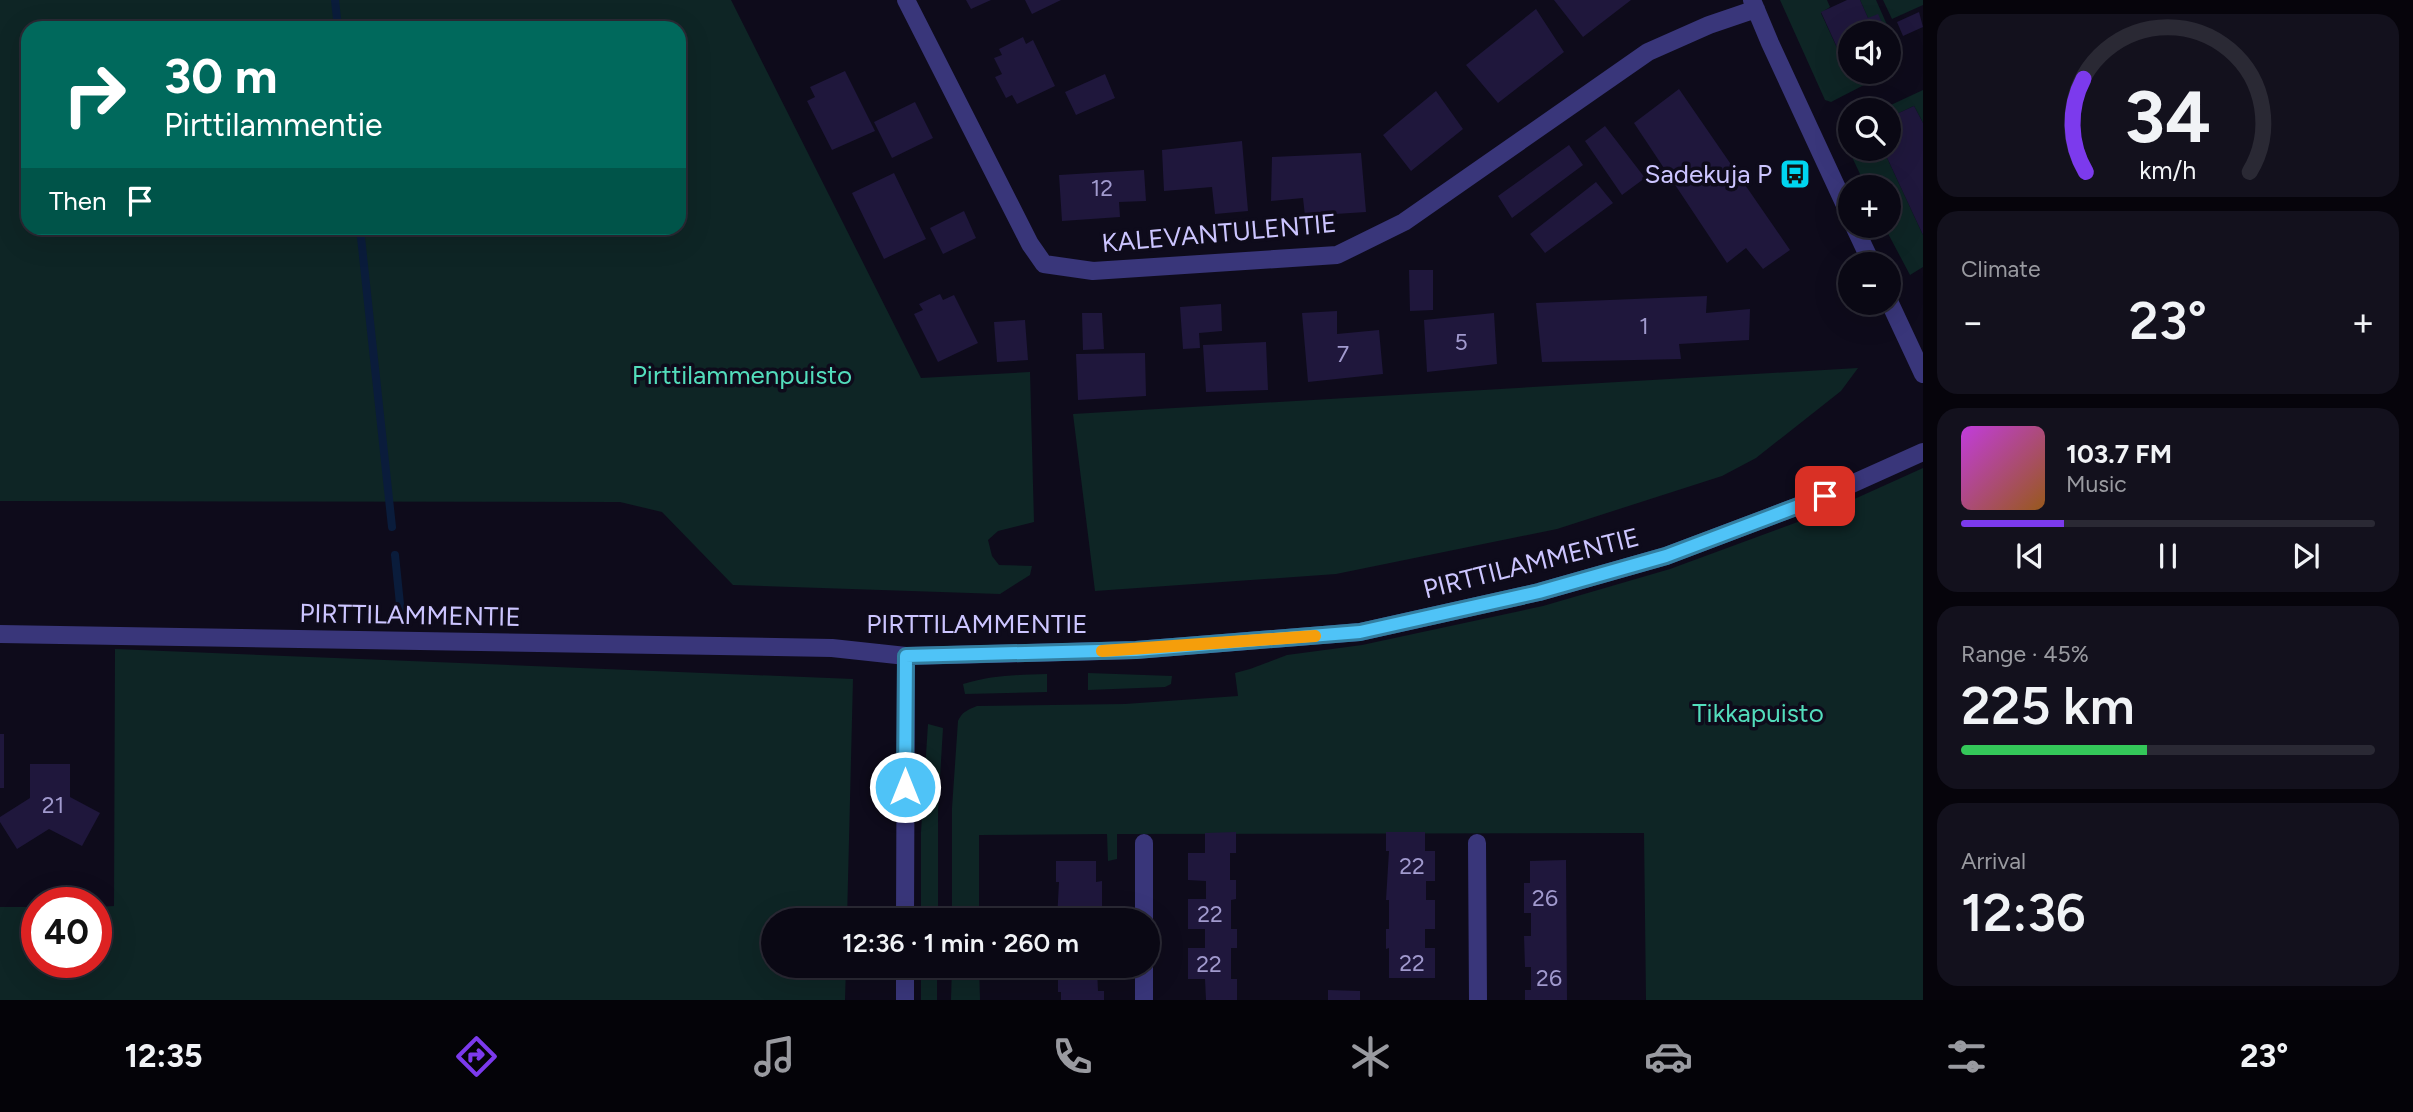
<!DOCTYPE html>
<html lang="en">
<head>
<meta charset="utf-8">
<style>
	body { margin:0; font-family:Figtree,sans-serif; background:#13111d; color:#f1f3f6; height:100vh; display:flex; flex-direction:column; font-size:26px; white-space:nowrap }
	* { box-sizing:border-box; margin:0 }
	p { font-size:23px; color:#999aa0 }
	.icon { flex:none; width:38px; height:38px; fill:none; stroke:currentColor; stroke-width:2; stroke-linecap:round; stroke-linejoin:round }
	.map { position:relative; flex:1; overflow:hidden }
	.side { display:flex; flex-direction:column; gap:14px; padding:14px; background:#06040b; width:490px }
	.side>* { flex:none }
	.guide { position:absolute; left:21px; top:21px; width:665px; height:214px; border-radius:21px; box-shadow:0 7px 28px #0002,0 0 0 2px #2a2934; background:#00695c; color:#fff; overflow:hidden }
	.fabs { position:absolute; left:1838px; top:21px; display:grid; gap:14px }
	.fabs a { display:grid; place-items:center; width:63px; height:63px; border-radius:50%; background:#0a0814; box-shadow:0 7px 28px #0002,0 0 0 2px #2a2934; font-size:35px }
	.speed { position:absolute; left:21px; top:887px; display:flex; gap:14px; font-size:35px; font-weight:700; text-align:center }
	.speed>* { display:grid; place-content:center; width:91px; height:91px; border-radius:50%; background:#0a0814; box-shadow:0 7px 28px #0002,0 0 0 2px #2a2934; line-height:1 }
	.speed .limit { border:10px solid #d22; background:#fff; color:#111 }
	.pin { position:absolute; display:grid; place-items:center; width:60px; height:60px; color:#fff; margin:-30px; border-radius:14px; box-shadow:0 4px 10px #0006 }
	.me { position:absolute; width:77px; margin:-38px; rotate:0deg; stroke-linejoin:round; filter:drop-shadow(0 0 5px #0008) }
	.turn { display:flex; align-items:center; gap:24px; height:147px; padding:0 28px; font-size:32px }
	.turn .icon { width:91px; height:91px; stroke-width:2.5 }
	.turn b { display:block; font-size:49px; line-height:60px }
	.then { display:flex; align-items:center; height:66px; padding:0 28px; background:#0003; gap:14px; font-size:26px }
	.big { font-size:52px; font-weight:600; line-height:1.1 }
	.side .card { flex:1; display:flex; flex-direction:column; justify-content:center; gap:10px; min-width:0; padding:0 24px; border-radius:21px; background:#13111d }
	.side .dial { align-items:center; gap:0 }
	.dial svg { height:182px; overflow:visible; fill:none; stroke:#2a2934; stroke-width:7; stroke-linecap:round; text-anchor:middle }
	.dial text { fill:#f1f3f6; stroke:none }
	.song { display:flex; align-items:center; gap:21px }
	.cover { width:84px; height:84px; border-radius:10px; background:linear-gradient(135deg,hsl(290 70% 55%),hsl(30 70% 35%)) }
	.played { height:7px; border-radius:4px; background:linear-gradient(90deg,#7c3aed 25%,#2a2934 25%) }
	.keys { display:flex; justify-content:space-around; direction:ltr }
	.heat { display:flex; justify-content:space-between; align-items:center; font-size:38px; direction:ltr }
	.charge { height:10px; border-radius:5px; background:linear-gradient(90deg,#34c759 45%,#2a2934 0) }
	.trip { position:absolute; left:761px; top:908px; width:399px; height:70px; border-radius:35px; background:#0a0814; box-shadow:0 7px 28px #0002,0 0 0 2px #2a2934; font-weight:600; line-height:70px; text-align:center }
	.tabs { display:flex; height:112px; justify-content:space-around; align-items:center; background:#040308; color:#999aa0 }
	.tabs .icon { width:49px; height:49px }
	.tabs .on { color:#7c3aed }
	.tabs b { font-size:32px; color:#f1f3f6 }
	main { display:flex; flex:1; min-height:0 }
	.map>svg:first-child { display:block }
</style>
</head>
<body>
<main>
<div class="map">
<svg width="1923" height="1000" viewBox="0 0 1923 1000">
	<rect width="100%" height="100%" fill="#0e0b1b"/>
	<!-- green -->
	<path fill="#0e2525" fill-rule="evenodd" d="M 0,0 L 731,0 L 921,378 L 1030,372 L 1034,522 L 998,531 L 988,540 L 992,556 L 999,565 L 1032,566 L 1030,575 L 1000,594 L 733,585 L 662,512 L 620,502 L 0,501 ZM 28,28 L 679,28 L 679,228 L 28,228 Z
		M 1780,0 L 1827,0 L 1830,7 L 1821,13 L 1850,76 L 1859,72 L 1864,85 L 1831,102 L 1825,100 Z
		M 1860,0 L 1876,0 L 1888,27 L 1885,29 L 1868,18 Z
		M 1883,0 L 1923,0 L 1923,5 L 1892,19 Z
		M 1923,90 L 1923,123 L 1914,106 L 1888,118 L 1888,110 L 1880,110 Z
		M 1850,115 L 1850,149 L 1883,149 L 1923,235 L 1923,267 L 1910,275 L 1884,226 L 1888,226 L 1888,187 L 1866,187 L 1839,129 L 1839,121 Z
		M 1858,368 L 1841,391 L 1756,458 L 1722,476 L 1557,529 L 1336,574 L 1095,591 L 1073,414 Z
		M 1923,468 L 1923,1000 L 1646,1000 L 1644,833 L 1117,834 L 1117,859 L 1108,861 L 1107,834 L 979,835 L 979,920 L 952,920 L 952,808 L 958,721 C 962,712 967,710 977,706 L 1125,704 L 1238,696 L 1235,673 L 1250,669 L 1287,655 L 1362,645 L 1543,606 L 1670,569 L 1830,510 Z
		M 115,649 L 853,679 L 847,920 L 774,920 L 774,966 L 846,966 L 845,1000 L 0,1000 L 0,907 L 37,907 L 37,962 L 96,962 L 96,907 L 114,906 Z
		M 1088,673 L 1172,676 L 1171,684 L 1165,687 L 1088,690 Z
		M 1047,674 L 1047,692 L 965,694 L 963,684 C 993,675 1016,675 1047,674 Z
		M 928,724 L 943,728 L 938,811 L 938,920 L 921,920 L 921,832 Z
		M 921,966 L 937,966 L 937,1000 L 921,1000 Z
		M 952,966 L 979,966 L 980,1000 L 951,1000 Z"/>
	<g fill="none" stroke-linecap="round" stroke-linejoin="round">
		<!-- stream -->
		<path stroke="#0a1c3b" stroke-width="8" d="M 335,0 L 338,28
			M 360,228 L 392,527
			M 395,555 L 401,614"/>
	</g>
	<!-- building -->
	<path fill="#1f173c" d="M 966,0 L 991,0 L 971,9 Z
		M 1025,0 L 1061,0 L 1032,14 Z
		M 1554,0 L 1631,0 L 1583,37 Z
		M 1847,0 L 1860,0 L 1868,18 L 1878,14 L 1887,33 L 1850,33 L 1850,72 L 1860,72 L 1850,76 L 1821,12 Z
		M 1536,9 L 1564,52 L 1498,103 L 1466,65 Z
		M 1919,12 L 1923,27 L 1903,36 L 1897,22 Z
		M 1023,37 L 1026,44 L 1033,40 L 1055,86 L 1017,104 L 1012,95 L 1006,98 L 995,77 L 1002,74 L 994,58 L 1002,55 L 999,49 Z
		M 845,71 L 875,131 L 832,150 L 807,101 L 815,97 L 810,87 Z
		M 1105,74 L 1115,98 L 1076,115 L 1065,92 Z
		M 1679,89 L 1790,250 L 1763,269 L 1746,248 L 1727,263 L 1634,123 Z
		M 1436,91 L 1463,129 L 1411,171 L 1383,135 Z
		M 915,102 L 933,138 L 892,158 L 874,122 Z
		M 1914,106 L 1923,123 L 1923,235 L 1883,149 L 1888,149 L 1888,118 Z
		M 1605,126 L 1645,178 L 1622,195 L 1585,141 Z
		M 1242,141 L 1248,211 L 1215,214 L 1212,187 L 1164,191 L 1162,150 Z
		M 1569,145 L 1583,165 L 1512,218 L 1498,196 Z
		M 1361,153 L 1366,212 L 1305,216 L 1303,198 L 1271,201 L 1272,157 Z
		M 1144,170 L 1146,201 L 1119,202 L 1120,217 L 1062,221 L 1059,175 Z
		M 894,173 L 926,239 L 884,259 L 852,193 Z
		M 1596,182 L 1613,203 L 1545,253 L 1530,234 Z
		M 964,211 L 976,238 L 943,254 L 930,228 Z
		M 1409,270 L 1433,270 L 1433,310 L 1410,311 Z
		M 940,294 L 943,300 L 954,295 L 978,343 L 938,362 L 914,314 L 923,310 L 919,304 Z
		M 1707,296 L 1706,313 L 1750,309 L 1749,340 L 1679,344 L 1681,359 L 1542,362 L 1536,303 Z
		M 1221,304 L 1222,331 L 1199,333 L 1200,348 L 1183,349 L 1180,307 Z
		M 1337,311 L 1337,334 L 1379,330 L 1383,374 L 1308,382 L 1302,313 Z
		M 1082,313 L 1102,313 L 1104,349 L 1083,350 Z
		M 1494,313 L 1497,364 L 1427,372 L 1424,320 Z
		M 1025,320 L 1028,360 L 997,362 L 994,322 Z
		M 1266,342 L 1268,390 L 1206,392 L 1203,345 Z
		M 1145,353 L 1146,396 L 1078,400 L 1076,354 Z
		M 0,734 L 4,734 L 4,788 L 0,788 Z
		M 30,764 L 70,764 L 70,797 L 100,813 L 82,846 L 49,829 L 17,849 L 0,822 L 0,817 L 30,798 Z
		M 1236,832 L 1236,853 L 1230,853 L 1230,880 L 1236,880 L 1236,899 L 1231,900 L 1231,929 L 1237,929 L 1237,948 L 1231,948 L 1231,979 L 1237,979 L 1237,1000 L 1206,1000 L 1205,979 L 1188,979 L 1188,948 L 1205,948 L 1205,929 L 1188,929 L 1188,899 L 1206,899 L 1206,881 L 1188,880 L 1188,853 L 1205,853 L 1205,833 Z
		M 1386,832 L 1425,832 L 1425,851 L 1435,851 L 1435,881 L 1426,881 L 1426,900 L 1435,900 L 1435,929 L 1425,929 L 1425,948 L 1435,948 L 1435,978 L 1389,978 L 1389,948 L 1386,949 L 1386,929 L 1389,929 L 1389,900 L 1386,900 L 1389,851 L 1386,851 Z
		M 1566,860 L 1567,1000 L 1525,1000 L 1525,990 L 1531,990 L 1531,967 L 1525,967 L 1524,936 L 1531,936 L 1531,913 L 1524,913 L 1524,883 L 1530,883 L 1530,861 Z
		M 1056,861 L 1096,861 L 1096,882 L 1102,881 L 1102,915 L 1097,915 L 1097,920 L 1057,920 L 1059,882 L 1056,882 Z
		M 1060,966 L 1103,966 L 1103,969 L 1097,969 L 1098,991 L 1104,991 L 1104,1000 L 1061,1000 L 1061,992 L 1058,992 L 1058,970 L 1060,970 Z
		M 1328,990 L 1360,991 L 1360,1000 L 1328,1000 Z"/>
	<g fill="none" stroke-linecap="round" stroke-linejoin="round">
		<!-- minor -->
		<path stroke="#39367a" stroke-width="18" d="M 906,0 L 1030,244 L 1044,264 L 1093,271 L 1337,255 L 1404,222 L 1648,52 L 1709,25 L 1756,9
			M 1752,0 L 1770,43 L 1850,216
			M 1854,226 L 1872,264
			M 1888,299 L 1923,374
			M 0,634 L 832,648 L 906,656 L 1067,652 L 1136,650 L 1360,632 L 1539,592 L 1666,556 L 1825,496 L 1923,452
			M 1144,843 L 1144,920
			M 1477,843 L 1478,1000
			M 905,920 L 906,656
			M 1144,966 L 1144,1000
			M 905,1000 L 905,966"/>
	</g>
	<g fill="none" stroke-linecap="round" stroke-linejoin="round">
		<!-- route casing -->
		<g stroke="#337fa1" stroke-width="18">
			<path id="route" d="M 905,787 L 906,656 L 1136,650 L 1360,632 L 1539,592 L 1666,556 L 1825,496"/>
		</g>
		<!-- route -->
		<use href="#route" stroke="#4fc3f7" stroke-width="12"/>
		<!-- slow -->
		<path stroke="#f59e0b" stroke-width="12" d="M 1102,651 L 1315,636"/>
	</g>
	<!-- icons -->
	<defs>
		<g id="bus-square" transform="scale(1.575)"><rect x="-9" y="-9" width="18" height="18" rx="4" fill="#00d5f0" stroke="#0e0b1b"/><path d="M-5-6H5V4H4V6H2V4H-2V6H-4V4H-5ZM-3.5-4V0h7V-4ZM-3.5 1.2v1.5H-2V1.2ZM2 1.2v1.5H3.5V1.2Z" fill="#111"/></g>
	</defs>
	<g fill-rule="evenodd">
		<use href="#bus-square" x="1795" y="174"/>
	</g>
	<g text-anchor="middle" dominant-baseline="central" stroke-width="7" stroke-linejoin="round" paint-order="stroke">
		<!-- number labels -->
		<g font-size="23" fill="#a19ace">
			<text x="1102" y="188">12</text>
			<text x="1644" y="326">1</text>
			<text x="1461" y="342">5</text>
			<text x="1343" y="354">7</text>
			<text x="53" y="805">21</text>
			<text x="1412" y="866">22</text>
			<text x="1545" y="898">26</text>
			<text x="1210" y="914">22</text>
			<text x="1412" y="963">22</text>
			<text x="1209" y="964">22</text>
			<text x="1549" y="978">26</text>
		</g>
		<!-- poi labels -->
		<g font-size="26" fill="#ccc5ff" stroke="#0e0b1b" text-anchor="end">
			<text x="1772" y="174">Sadekuja P</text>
		</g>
		<!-- street labels -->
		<g font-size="26" fill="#ccc5ff" stroke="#0e0b1b">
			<text transform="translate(1219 233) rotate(-5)">KALEVANTULENTIE</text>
			<text transform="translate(1531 563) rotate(-14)">PIRTTILAMMENTIE</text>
			<text transform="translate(410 615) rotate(1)">PIRTTILAMMENTIE</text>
			<text x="977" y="624">PIRTTILAMMENTIE</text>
		</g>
		<!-- park labels -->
		<g font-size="26" fill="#53ddbc" stroke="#0e0b1b">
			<text x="742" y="375">Pirttilammenpuisto</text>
			<text x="1758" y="713">Tikkapuisto</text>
		</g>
	</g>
</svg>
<div class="fabs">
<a><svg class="icon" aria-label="sound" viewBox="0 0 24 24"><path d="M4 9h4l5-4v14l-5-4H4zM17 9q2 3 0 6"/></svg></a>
<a><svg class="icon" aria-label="search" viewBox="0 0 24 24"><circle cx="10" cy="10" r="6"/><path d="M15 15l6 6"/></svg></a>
<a>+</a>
<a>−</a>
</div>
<div class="speed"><div class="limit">40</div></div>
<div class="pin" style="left:1825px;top:496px;background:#d93025"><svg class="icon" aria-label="arrive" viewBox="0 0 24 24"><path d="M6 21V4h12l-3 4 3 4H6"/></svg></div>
<svg class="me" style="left:905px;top:787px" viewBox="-20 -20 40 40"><circle r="17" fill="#4fc3f7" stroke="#fff" stroke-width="3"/><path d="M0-11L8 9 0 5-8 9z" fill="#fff"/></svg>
<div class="trip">12:36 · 1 min · 260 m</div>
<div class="guide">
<div class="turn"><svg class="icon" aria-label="right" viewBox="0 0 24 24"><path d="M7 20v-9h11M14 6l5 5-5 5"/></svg><div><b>30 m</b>Pirttilammentie</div></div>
<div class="then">Then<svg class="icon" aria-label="arrive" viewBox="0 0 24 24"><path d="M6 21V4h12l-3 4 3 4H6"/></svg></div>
</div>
</div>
<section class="side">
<div class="card dial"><svg viewBox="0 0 100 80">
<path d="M14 69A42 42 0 1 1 86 69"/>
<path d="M14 69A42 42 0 0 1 13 28" stroke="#7c3aed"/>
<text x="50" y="56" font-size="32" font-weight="700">34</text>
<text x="50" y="72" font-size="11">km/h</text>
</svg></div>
<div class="card"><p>Climate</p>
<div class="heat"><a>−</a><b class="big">23°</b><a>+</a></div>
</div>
<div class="card">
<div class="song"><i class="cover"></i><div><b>103.7 FM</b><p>Music</p></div></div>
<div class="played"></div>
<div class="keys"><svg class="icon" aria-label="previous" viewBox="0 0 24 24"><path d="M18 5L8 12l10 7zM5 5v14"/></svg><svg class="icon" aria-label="pause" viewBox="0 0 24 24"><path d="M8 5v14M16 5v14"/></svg><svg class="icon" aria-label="next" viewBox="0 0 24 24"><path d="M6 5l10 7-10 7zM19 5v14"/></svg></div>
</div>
<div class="card"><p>Range · 45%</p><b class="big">225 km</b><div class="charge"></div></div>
<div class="card"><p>Arrival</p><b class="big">12:36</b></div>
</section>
</main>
<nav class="tabs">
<b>12:35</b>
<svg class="icon on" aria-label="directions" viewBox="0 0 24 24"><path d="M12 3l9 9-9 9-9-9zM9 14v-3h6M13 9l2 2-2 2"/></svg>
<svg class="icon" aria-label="music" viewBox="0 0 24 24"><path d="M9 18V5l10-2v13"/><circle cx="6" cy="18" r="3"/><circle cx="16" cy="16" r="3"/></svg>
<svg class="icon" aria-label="phone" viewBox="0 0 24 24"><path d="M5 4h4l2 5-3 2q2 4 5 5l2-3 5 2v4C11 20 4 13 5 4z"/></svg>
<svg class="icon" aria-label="climate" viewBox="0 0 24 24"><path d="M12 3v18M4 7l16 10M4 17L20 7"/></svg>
<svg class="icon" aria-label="car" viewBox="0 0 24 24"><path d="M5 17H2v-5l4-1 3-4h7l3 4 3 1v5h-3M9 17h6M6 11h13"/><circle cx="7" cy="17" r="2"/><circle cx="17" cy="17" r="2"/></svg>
<svg class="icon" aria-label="filters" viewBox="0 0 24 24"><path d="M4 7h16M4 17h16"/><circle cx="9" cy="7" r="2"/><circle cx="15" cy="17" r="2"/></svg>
<b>23°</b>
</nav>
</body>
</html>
